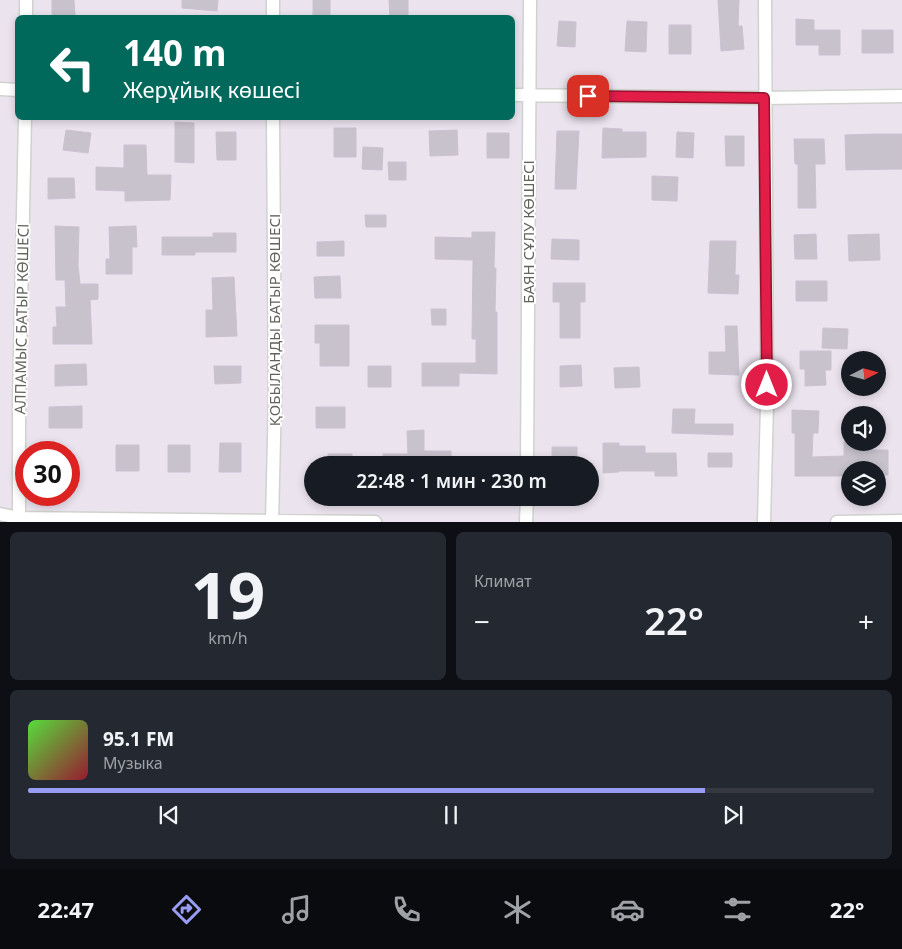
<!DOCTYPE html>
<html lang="ru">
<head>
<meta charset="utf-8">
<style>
	body { margin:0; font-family:"Noto Sans",sans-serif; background:#242831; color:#f1f3f6; height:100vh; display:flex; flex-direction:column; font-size:19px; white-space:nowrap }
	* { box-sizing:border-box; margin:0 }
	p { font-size:16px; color:#9ea1a6 }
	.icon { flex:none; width:28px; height:28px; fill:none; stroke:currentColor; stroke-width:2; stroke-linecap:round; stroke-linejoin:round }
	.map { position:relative; height:522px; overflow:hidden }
	.sheet { display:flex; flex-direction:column; gap:10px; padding:10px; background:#0d0f14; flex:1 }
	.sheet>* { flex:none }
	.top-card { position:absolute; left:15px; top:15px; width:500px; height:105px; border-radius:8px; box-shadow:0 2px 8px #0003; background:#00695c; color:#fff; overflow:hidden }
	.needle { width:32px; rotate:84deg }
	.buttons { position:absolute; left:841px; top:351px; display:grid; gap:10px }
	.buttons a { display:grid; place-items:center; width:45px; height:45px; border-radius:50%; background:#171b24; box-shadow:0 2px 8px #0003; font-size:25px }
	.speed { position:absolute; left:15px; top:441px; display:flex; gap:10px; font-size:25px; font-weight:700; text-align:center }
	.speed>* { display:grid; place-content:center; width:65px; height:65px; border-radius:50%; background:#171b24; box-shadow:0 2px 8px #0003; line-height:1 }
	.speed .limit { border:8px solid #d22; background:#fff; color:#111 }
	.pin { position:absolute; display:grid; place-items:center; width:42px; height:42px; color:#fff; margin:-21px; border-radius:10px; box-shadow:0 2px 8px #0006 }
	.me { position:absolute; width:55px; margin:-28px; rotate:0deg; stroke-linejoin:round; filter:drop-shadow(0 0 4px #0008) }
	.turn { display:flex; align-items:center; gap:18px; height:105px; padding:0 25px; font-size:22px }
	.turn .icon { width:65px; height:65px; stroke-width:2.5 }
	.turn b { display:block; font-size:35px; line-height:42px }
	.big { font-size:38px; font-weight:600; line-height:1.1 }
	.sheet .card { flex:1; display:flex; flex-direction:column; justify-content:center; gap:8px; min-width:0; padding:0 18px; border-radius:8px; background:#242831 }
	.sheet .dial { align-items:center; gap:0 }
	.dial b { font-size:65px; line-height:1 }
	.song { display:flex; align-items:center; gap:15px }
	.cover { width:60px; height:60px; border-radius:8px; background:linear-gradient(135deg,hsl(110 70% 55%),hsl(350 70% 35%)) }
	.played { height:5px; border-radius:2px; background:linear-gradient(90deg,#989cf2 80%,#363941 80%) }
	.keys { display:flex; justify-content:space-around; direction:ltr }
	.heat { display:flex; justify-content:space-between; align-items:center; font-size:28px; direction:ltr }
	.sheet .tiles { flex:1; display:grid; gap:10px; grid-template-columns:1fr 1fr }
	.card:last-child { grid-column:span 2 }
	.trip { position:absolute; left:304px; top:456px; width:295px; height:50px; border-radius:25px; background:#171b24; box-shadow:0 2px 8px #0003; font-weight:600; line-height:50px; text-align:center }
	.tab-bar { display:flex; height:80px; justify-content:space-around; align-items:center; background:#090b0e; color:#9ea1a6 }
	.tab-bar .icon { width:35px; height:35px }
	.tab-bar .active { color:#989cf2 }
	.tab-bar b { font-size:22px; color:#f1f3f6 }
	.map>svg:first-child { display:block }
</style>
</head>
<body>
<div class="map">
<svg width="902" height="522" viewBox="0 0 902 522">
	<rect width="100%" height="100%" fill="#ebe3ee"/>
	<!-- building -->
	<path fill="#c7c2cb" stroke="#ccc1d3" d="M 52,0 L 74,0 L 75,16 L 52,17 Z
		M 182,0 L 218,0 L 217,11 L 182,8 Z
		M 313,0 L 330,0 L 330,18 L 313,18 Z
		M 389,0 L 408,0 L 408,18 L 390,18 Z
		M 718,0 L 739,0 L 738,26 L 742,26 L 744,49 L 721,51 Z
		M 796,19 L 814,20 L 814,30 L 840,30 L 840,55 L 819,55 L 819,45 L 796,45 Z
		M 559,21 L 576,22 L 575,47 L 557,46 Z
		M 627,21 L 647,22 L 646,52 L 625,51 Z
		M 669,25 L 691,25 L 691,54 L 669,54 Z
		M 862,30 L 893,30 L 893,53 L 862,53 Z
		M 175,122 L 194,123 L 194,163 L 175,162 Z
		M 334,128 L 356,128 L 356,157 L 334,157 Z
		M 603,128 L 622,129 L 622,132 L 646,132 L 646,157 L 602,158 Z
		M 66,130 L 91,133 L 88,153 L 63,150 Z
		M 457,130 L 458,155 L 430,156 L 429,131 Z
		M 557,131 L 579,131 L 576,189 L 555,189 Z
		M 216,132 L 236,132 L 236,160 L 217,160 Z
		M 677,132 L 694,133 L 693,158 L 676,157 Z
		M 487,133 L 509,133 L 509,158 L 487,158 Z
		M 875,134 L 902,134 L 902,169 L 846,170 L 845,135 Z
		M 725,136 L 744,136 L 744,166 L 726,166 Z
		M 794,139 L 824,139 L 825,164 L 815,164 L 816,208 L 798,208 L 798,164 L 795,164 Z
		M 124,145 L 146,145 L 147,175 L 171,175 L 170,200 L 125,201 L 125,191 L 96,190 L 96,167 L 124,168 Z
		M 363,147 L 383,148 L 382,170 L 362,169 Z
		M 388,162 L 406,162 L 406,180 L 389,180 Z
		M 652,176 L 678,177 L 677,201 L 652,200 Z
		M 48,178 L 74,178 L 75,198 L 48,199 Z
		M 365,215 L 386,215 L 386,227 L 366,227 Z
		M 55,226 L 79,227 L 78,265 L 80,284 L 98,284 L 98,299 L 90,300 L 92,344 L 53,344 L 53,327 L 57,327 L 56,307 L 66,307 L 65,280 L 56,280 Z
		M 136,226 L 137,247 L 132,247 L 132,274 L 106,274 L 106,259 L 110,259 L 109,227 Z
		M 472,232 L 495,232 L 494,268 L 496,268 L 495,312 L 497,312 L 497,374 L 459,373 L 459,386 L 422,386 L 422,363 L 476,363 L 476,339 L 472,339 L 473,260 L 435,259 L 435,237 L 472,238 Z
		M 213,233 L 236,233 L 236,252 L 195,252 L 195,255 L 162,255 L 162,237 L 213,237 Z
		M 816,234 L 817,259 L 795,259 L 794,235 Z
		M 879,234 L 880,260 L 849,261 L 848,235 Z
		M 552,239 L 579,240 L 579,260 L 551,259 Z
		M 344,241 L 344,256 L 317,256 L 317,242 Z
		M 710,241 L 736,241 L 735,275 L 739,275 L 738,294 L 708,293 Z
		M 340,276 L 341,298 L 315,298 L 314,277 Z
		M 234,277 L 237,336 L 206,337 L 206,310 L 213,310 L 212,278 Z
		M 796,281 L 827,281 L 827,301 L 796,301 Z
		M 553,283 L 585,283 L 585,302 L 580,302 L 580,338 L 560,338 L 560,302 L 553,302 Z
		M 431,309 L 446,309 L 446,325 L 432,325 Z
		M 315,325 L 349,325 L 349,366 L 320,366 L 320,343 L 315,343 Z
		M 725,326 L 737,326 L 739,375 L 709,374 L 709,352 L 726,352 Z
		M 823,328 L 848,329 L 847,349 L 822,348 Z
		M 800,351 L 831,351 L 831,370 L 825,370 L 826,385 L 805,386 L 805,369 L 800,369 Z
		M 86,364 L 87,385 L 55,386 L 55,365 Z
		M 581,365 L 582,386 L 560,387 L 560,366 Z
		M 214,366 L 241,366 L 241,383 L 215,384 Z
		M 368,366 L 391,366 L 391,387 L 368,387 Z
		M 639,367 L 640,387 L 615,388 L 614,368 Z
		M 82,406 L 82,428 L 49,428 L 49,407 Z
		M 316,407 L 345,407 L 345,428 L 316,428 Z
		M 673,409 L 695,409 L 694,424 L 733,424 L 733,435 L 672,433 Z
		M 792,410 L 819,411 L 818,433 L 813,433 L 812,457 L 844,456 L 844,442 L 857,442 L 857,450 L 888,450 L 888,475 L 878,475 L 878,470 L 850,470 L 850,475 L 842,476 L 795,476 L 795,433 L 792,433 Z
		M 424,430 L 424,451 L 451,451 L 451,465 L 383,465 L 383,454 L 408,454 L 407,431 Z
		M 220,443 L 241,443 L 241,472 L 219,472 Z
		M 603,443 L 619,443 L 619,446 L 645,446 L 645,453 L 676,453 L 677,476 L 655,476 L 655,471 L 619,471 L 619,472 L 603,473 Z
		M 116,445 L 139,445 L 139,471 L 116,471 Z
		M 168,445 L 190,445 L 190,472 L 168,472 Z
		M 552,447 L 577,447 L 577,465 L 552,465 Z
		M 708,453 L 732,453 L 732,467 L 708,467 Z
		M 328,454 L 352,454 L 352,465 L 328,465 Z"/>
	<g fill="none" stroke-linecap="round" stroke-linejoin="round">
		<!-- street casing -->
		<g stroke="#cfd3cc" stroke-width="15">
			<path id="street" d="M 26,0 L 26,18
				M 273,18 L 273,0
				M 0,89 L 18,90
				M 512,95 L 764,98 L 902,96
				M 527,465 L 530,0
				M 0,514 L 19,518 L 375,522
				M 19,522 L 19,402 L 25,118
				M 272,522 L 275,397 L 273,118
				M 526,522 L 527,498
				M 764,522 L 767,404 L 765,0
				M 837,522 L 902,521"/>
		</g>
		<!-- street -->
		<use href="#street" stroke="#fff" stroke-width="12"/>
	</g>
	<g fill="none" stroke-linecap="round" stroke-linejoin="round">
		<!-- route casing -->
		<g stroke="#92132f" stroke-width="12">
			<path id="route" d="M 588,96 L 764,98 L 767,385"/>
		</g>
		<!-- route -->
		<use href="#route" stroke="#e11d48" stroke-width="9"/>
	</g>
	<g text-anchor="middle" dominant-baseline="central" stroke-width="4" stroke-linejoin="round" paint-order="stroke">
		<!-- street labels -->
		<g font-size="15" fill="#60645b" stroke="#fff">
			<text transform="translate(528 232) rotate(-90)">БАЯН СҰЛУ КӨШЕСІ</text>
			<text transform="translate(21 319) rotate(-89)">АЛПАМЫС БАТЫР КӨШЕСІ</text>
			<text transform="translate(274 320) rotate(-90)">ҚОБЫЛАНДЫ БАТЫР КӨШЕСІ</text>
		</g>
	</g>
</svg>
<div class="buttons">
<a><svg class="needle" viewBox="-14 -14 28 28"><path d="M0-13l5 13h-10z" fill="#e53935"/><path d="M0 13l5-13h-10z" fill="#9ea1a6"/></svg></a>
<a><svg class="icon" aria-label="sound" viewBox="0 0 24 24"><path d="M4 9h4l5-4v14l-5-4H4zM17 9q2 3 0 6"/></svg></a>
<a><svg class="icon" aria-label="layers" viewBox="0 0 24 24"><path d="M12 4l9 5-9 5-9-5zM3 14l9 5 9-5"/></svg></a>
</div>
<div class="speed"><div class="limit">30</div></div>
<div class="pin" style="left:588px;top:96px;background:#d93025"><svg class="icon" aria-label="arrive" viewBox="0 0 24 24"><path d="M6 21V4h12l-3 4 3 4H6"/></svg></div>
<svg class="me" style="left:767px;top:385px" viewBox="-20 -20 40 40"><circle r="17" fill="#e11d48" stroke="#fff" stroke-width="3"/><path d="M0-11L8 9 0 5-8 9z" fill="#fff"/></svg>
<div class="trip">22:48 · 1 мин · 230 m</div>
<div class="top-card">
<div class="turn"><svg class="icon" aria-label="left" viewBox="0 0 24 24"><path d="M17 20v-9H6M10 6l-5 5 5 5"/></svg><div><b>140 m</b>Жерұйық көшесі</div></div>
</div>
</div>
<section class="sheet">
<div class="tiles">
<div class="card dial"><b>19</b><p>km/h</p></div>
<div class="card"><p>Климат</p>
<div class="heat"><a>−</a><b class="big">22°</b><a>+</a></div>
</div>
<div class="card">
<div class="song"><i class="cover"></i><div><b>95.1 FM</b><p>Музыка</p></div></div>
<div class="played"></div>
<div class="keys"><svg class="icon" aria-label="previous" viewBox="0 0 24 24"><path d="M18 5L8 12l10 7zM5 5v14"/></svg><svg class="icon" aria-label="pause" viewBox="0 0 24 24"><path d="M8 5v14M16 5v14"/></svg><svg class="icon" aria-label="next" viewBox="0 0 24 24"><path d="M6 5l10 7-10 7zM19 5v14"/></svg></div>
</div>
</div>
</section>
<nav class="tab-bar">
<b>22:47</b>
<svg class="icon active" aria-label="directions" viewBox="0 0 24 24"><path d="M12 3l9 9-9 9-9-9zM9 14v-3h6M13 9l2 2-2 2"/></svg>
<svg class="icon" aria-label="music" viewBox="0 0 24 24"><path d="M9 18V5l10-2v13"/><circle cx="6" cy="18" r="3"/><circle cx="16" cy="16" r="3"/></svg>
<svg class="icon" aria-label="phone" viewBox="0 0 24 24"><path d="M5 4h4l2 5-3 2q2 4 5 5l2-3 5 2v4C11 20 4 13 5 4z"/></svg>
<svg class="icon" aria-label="climate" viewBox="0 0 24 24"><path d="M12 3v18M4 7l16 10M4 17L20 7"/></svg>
<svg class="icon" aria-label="car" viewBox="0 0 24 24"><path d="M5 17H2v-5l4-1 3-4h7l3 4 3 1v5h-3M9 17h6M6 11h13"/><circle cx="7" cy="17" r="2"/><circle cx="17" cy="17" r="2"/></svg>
<svg class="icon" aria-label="filters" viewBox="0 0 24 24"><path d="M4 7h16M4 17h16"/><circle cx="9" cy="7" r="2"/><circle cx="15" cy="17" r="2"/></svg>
<b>22°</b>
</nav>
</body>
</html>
